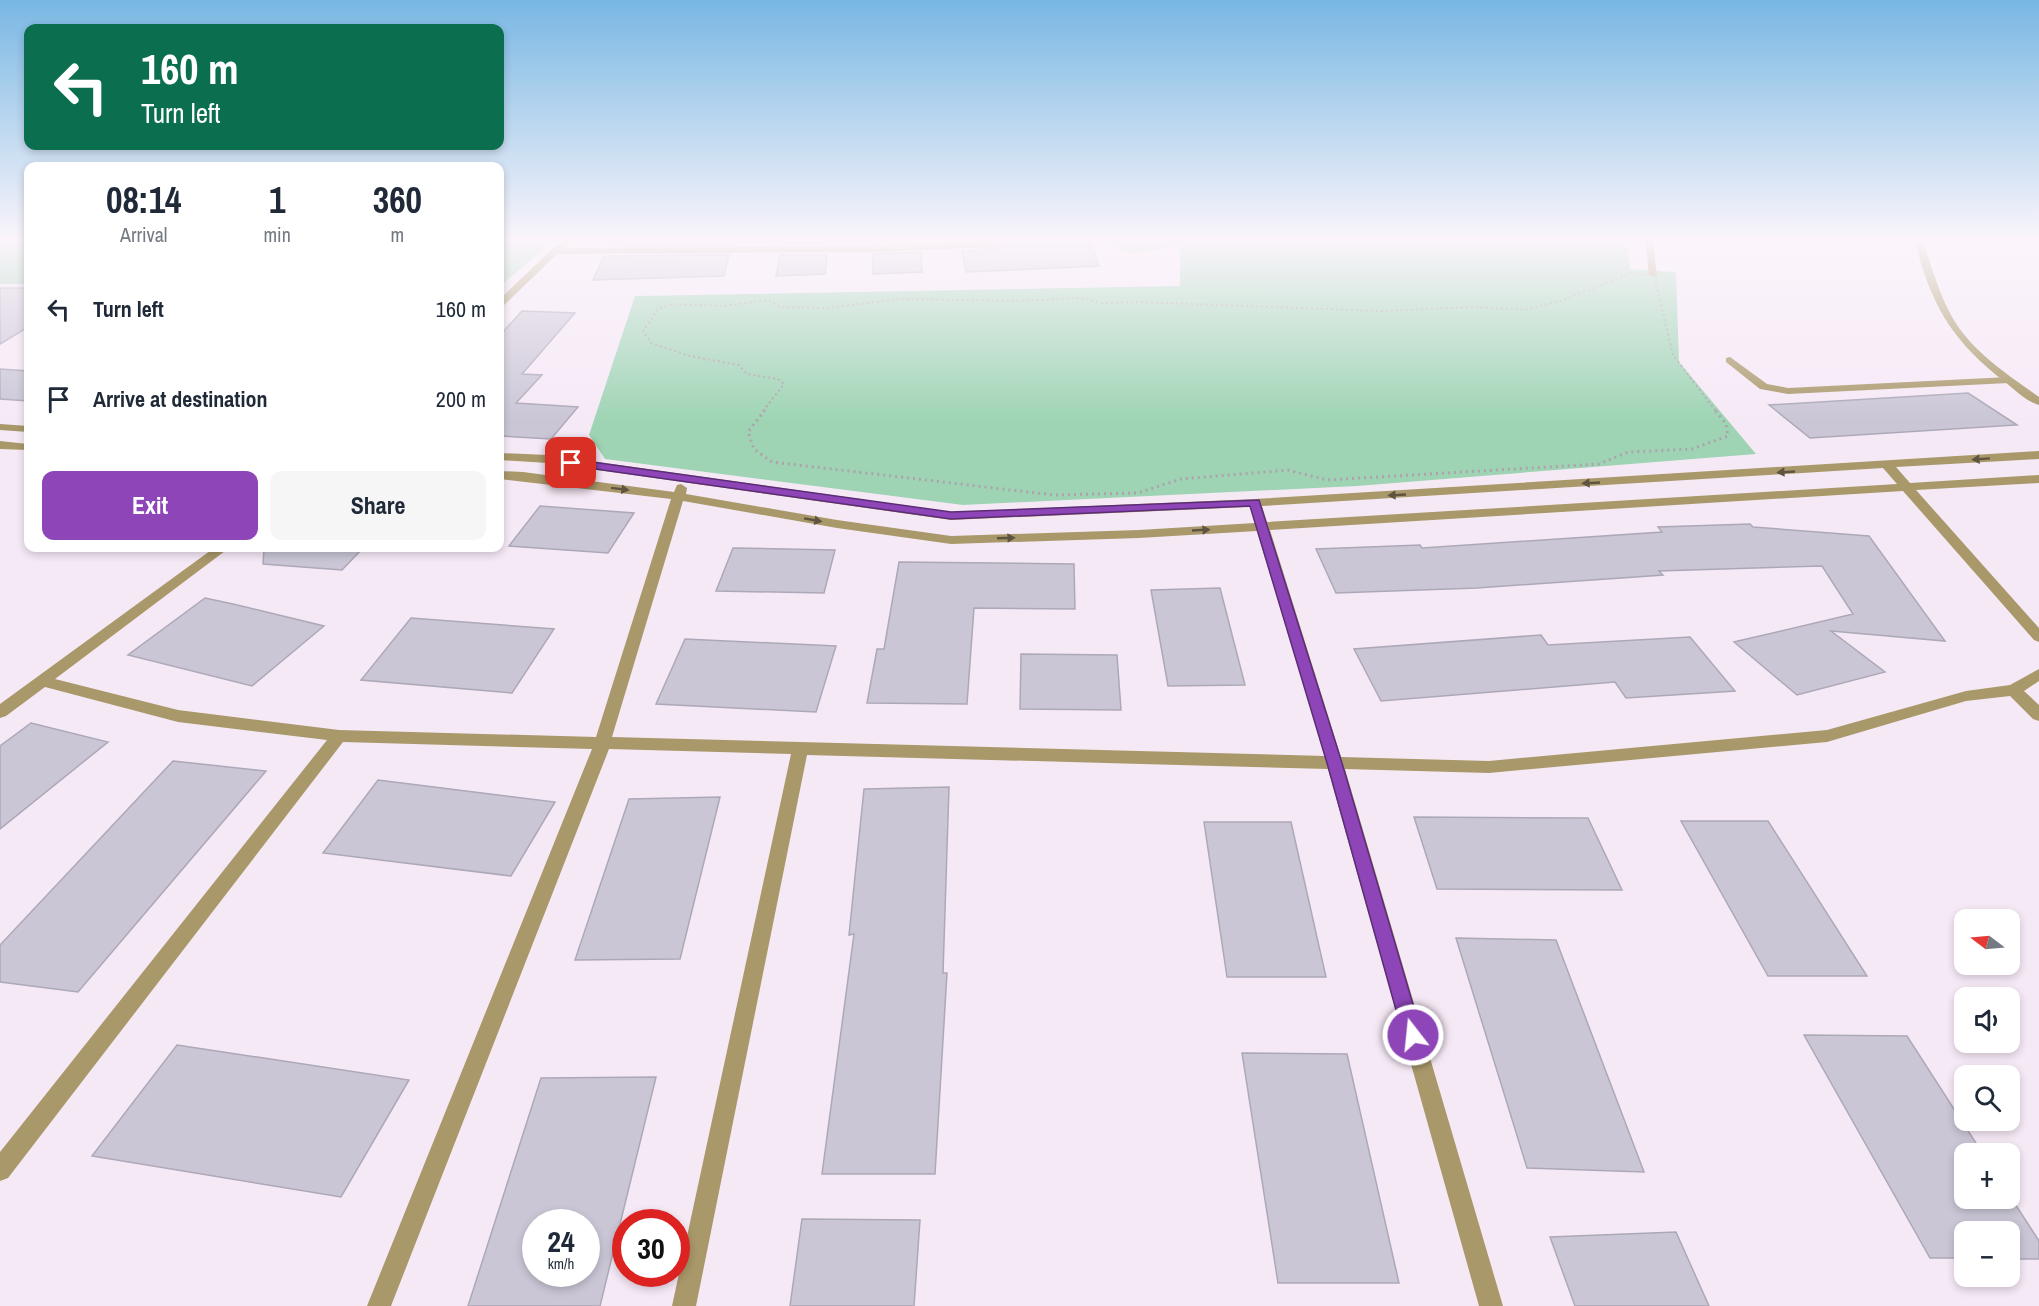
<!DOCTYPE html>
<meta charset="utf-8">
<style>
body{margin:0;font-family:"Archivo Narrow",sans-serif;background:#f6f6f7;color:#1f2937;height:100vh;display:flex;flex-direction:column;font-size:22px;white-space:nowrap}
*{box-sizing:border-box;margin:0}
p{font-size:20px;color:#747a83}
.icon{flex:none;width:33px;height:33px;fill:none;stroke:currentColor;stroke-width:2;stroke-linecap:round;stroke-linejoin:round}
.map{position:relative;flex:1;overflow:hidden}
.side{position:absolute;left:24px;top:162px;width:480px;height:390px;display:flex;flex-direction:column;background:#fff;border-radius:12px;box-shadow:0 3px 9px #0003}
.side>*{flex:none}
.top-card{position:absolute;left:24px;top:24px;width:480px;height:126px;border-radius:12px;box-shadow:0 3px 9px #0003;background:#0b6e4f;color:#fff;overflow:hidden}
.needle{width:39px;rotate:286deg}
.fabs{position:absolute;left:1954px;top:909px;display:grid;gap:12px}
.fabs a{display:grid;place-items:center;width:66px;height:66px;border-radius:12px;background:#fff;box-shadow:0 3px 9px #0003;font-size:30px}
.speed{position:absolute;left:522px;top:1209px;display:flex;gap:12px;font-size:30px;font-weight:700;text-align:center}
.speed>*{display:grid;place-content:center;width:78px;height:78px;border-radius:50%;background:#fff;box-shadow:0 3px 9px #0003;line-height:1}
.speed small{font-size:15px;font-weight:400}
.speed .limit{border:9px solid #d22;background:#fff;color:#111}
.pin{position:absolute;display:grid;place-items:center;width:51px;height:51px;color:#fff;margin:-26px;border-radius:12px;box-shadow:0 3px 9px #0006}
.me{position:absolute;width:66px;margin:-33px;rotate:344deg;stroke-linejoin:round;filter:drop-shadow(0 0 4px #0008)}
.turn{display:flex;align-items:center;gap:21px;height:126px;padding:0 18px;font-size:27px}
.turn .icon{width:78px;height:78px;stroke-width:2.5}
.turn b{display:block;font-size:42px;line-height:51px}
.eta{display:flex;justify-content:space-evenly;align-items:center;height:102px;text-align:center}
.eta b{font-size:36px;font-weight:700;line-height:42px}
.primary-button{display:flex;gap:12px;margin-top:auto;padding:12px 18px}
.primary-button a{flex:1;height:69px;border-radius:12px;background:#8d45b7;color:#fff;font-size:24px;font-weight:700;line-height:69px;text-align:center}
.primary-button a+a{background:#f6f6f7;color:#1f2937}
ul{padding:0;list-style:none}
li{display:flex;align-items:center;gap:18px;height:90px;padding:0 18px}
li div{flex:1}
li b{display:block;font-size:22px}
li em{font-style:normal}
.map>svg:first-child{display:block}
.green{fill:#9ed4b4}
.building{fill:#cac6d6;stroke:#ada8b8;stroke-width:1.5;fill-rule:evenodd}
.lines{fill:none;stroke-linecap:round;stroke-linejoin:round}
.path-far1{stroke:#aca3ac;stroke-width:2;stroke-dasharray:2 3;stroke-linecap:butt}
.path{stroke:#aca3ac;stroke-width:3;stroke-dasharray:2 4;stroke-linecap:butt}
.service{fill:#a9986a;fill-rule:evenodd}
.minor{fill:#a9986a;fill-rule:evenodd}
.oneway{fill:#5e5441}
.route{fill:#8d45b7;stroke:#5c2d77;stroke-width:1.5}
</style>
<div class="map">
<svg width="2039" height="1306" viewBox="0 0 2039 1306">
<rect width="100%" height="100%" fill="#f6e9f6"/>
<path class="green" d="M0 238H28V284H0Z
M500 238H557L500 286Z
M1097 238H1627L1630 269 1676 272 1679 362 1756 454 1357 486 963 505 605 459 589 435 635 296 1180 286V246L1129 254Z"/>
<path class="building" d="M613 238H734L732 245H609Z
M783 238H829L828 244H782Z
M873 238H920V242L873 244Z
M994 238H1089L1099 266 966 272 962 251 996 249 1001 244Z
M921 252 922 272 873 274V254Z
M729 255 724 276 593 280 604 256Z
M780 255H827L825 274 776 276Z
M0 288H28V327L0 344Z
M522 311 575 313 522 374 542 375 516 403 578 407 551 439 500 436V335Z
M0 369 28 371V401L0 399Z
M1968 393 2017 425 1810 438 1769 405Z
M540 506 634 513 608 553 509 546Z
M1750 524 1753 527 1869 536 1945 641 1831 631 1885 672 1797 695 1734 642 1853 614 1822 566 1659 571 1663 575 1477 588 1336 593 1316 549 1420 545 1422 548 1662 532 1658 527Z
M264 548H363L342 570 263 564Z
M733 548 835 550 824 593 716 591Z
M899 562 1074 564 1075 609 974 608 967 704 867 703 877 649H884Z
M1220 588 1245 685 1168 686 1151 590Z
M205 598 233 604 324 626 252 686 128 655Z
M411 618 554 629 512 693 361 680Z
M1541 635 1548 645 1690 637 1735 691 1626 698 1615 682 1381 701 1354 649Z
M685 639 836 646 816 712 656 704Z
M1021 654 1117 655 1121 710 1020 709Z
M31 723 108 742 0 829V746Z
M173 761 266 771 78 992 0 982V945Z
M378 780 555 802 511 876 323 853Z
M949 787 943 973H947L935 1174H822L854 934 849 935 864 789Z
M720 797 680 959 575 960 629 799Z
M1414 817 1588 818 1622 890 1437 889Z
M1681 821H1768L1867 976H1768Z
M1204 822H1291L1326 977H1227Z
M1456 938 1556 940 1644 1172 1527 1168Z
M1804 1035 1907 1036 1983 1154H1965V1198H2010V1196L2039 1241V1259H2010V1232H1965V1258H1930Z
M177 1045 409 1080 341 1197 92 1156Z
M1242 1053 1347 1054 1399 1283H1278Z
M656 1077 600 1306H468L541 1078ZM536 1222H586V1274H536Z
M802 1219 920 1220 914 1306H790Z
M1676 1232 1709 1306H1575L1550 1237Z"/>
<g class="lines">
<path class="path-far1" d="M763 411 784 384 778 379 747 374 739 365 690 356 651 343 643 331 659 308 674 304 722 306 769 300 780 307 827 308 900 299 1020 301 1079 298 1102 303 1137 302 1382 311 1473 307 1525 310 1563 300 1632 273 1654 275 1673 355 1716 411"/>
<path class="path" d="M765 410 748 432 754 449 772 462 1054 495 1138 493 1181 479 1288 470 1327 480 1599 464 1628 452 1692 449 1728 436 1726 424 1715 410"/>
<path class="service" d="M1730 357 1767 384 1788 388 2009 377 2014 380 2009 383 1788 394 1760 389 1726 362V358Z"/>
<path class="minor" d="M569 238H578L565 248 871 246 986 242 982 238H991L999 244 995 247 871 252 557 254 503 306 500 307V299L552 249Z
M1645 238H1653L1657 277 1649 275Z
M1914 238H1922C1932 268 1941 302 1959 328 1979 356 2011 377 2039 397V405C2027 402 2015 390 2005 382 1950 339 1931 305 1914 238Z
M0 424 28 426V432L0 430Z
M0 441 28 444V450L0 449Z
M2039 451V459L1896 467 1910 483 2039 475V483L1916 490 2039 628V642L2034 640 1903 491 1270 530 1341 757 1489 761 1827 730 1966 691 2010 685 2039 669V681L2024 691 2039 705V721L2033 719 2010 696 1966 701 1827 742 1489 773 1345 769 1503 1306H1479L1328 769 807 755 696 1306H672L791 754 609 749 391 1306H367L592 749 343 742 8 1178 0 1181V1152L327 740 178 722 45 687 6 716 0 718V704L214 548H229L55 679 178 710 339 730 596 737 671 499 500 479V471L523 472 674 492 677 485 681 484 687 488 686 494 837 520 951 536 1139 530 1255 523 1250 507 951 520 548 463 500 460V453L548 455 951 512 1255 499ZM1883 468 1897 484 1267 522 1262 506ZM683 501 837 528 951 544 1139 538 1257 531 1325 756 612 737Z"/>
</g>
<defs><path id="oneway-solid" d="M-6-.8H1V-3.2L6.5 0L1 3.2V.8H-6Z" transform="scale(1.5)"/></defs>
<g class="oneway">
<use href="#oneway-solid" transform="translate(1981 459) rotate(176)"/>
<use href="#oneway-solid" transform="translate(1786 472) rotate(177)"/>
<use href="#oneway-solid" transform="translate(1591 483) rotate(177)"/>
<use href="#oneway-solid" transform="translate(620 489) rotate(7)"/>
<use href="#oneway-solid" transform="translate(1397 495) rotate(177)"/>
<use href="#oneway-solid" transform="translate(813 520) rotate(10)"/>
<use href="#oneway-solid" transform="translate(1201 530) rotate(-3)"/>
<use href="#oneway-solid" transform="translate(1006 538) rotate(-2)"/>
</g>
<linearGradient id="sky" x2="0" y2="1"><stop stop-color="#78b7e3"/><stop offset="0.57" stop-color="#fbf5fb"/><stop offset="1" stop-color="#fbf5fb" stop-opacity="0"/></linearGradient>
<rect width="2039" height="421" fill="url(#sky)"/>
<path class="route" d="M571 459 951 512 1259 500 1342 763 1422 1035 1419 1041 1413 1043 1406 1041 1403 1035 1327 763 1250 506 951 519 567 465 565 463Z"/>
</svg>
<div class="fabs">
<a><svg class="needle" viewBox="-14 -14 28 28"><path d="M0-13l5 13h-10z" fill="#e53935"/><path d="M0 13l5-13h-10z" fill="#747a83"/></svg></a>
<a><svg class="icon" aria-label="sound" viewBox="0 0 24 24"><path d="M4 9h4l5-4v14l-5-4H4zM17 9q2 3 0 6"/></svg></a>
<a><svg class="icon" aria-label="search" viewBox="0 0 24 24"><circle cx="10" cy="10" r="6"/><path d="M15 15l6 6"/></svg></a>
<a>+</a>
<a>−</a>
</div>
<div class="speed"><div>24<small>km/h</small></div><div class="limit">30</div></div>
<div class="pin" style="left:571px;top:463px;background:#d93025"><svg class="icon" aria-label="arrive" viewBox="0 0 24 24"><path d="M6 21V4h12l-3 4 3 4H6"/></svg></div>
<svg class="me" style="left:1413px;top:1035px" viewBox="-20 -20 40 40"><circle r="17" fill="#8d45b7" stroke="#fff" stroke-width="3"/><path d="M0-11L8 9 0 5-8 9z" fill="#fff"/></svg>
<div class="top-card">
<div class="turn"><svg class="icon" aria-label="left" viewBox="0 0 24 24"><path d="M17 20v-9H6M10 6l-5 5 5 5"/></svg><div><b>160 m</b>Turn left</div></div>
</div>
<section class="side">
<div class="eta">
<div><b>08:14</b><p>Arrival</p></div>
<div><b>1</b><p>min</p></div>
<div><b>360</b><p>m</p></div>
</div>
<ul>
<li><svg class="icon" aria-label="left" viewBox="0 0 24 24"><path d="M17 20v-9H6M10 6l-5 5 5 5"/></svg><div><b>Turn left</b></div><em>160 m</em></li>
<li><svg class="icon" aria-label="arrive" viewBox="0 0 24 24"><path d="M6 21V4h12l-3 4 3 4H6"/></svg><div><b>Arrive at destination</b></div><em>200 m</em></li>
</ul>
<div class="primary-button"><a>Exit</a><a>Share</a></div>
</section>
</div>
